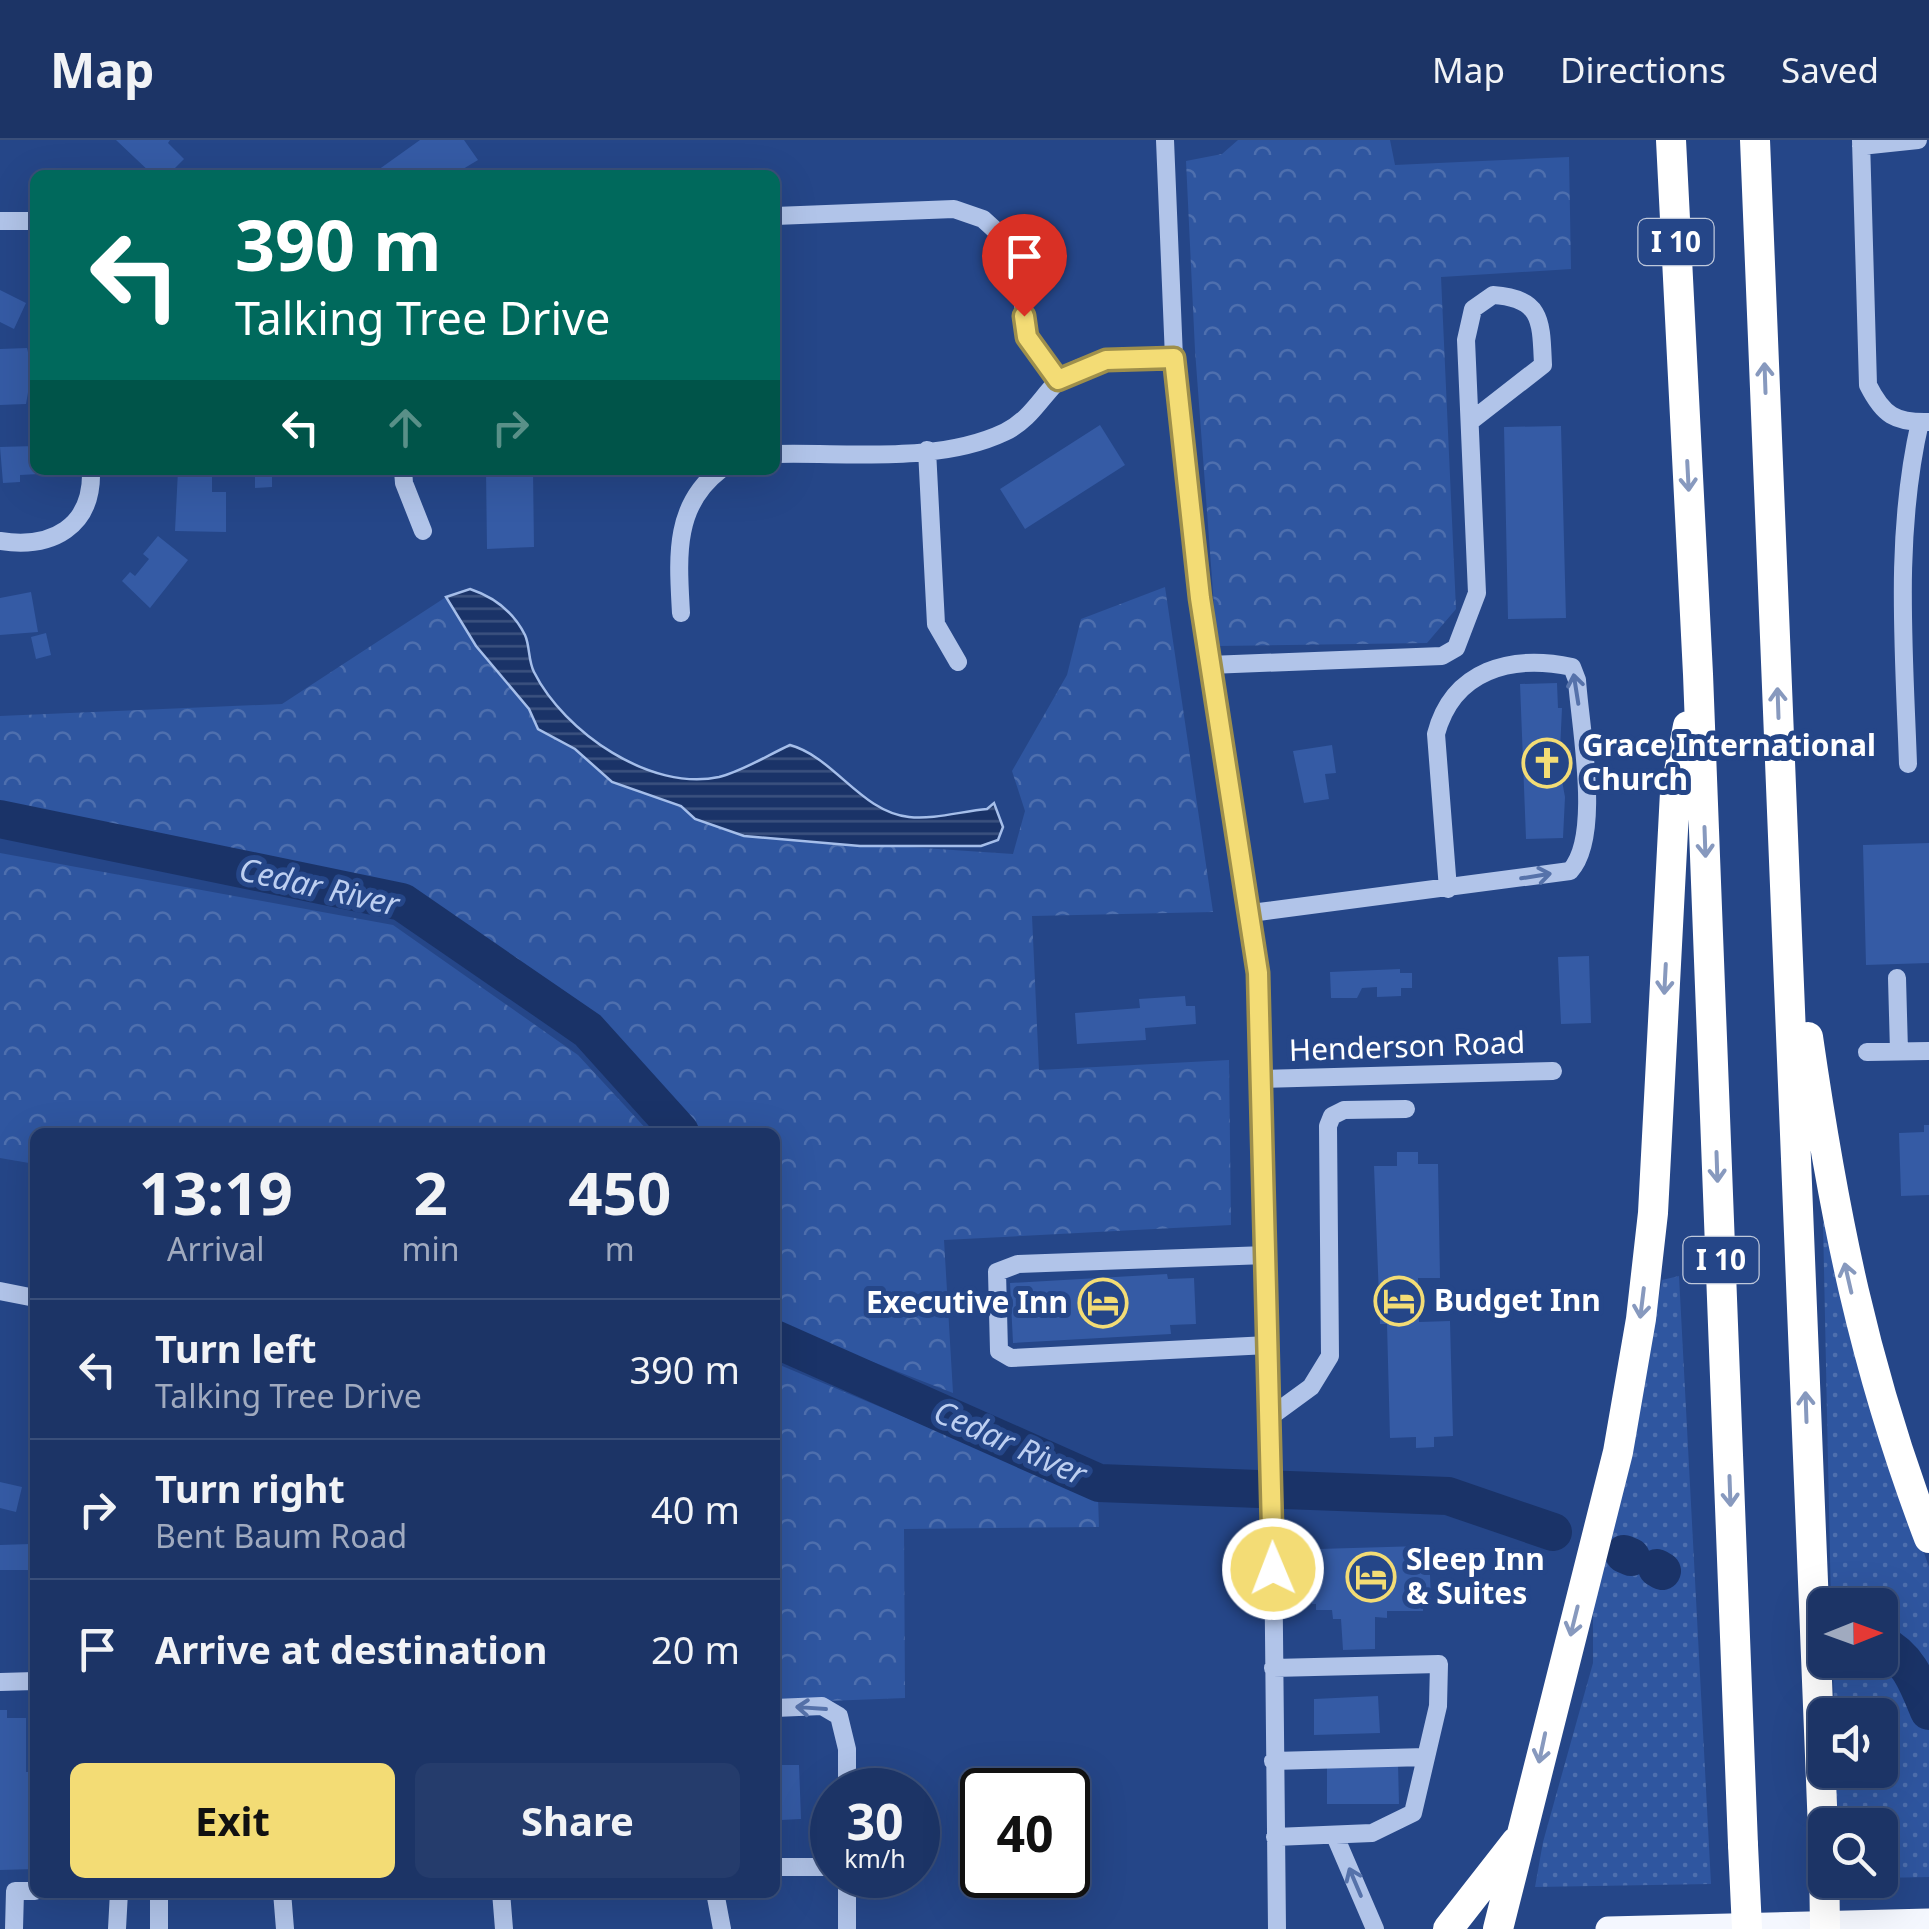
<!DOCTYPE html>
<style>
body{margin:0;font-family:"Noto Sans",sans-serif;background:#253c6c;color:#f1f3f6;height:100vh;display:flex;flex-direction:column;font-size:38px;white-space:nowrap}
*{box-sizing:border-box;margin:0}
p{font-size:32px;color:#a0aabf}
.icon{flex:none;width:55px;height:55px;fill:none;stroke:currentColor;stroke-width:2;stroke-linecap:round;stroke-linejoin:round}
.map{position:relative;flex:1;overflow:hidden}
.drawer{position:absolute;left:30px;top:988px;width:750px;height:770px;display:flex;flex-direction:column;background:#1c3466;border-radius:15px;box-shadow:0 10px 40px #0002,0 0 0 2px #3a4f7a}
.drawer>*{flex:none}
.guide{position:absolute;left:30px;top:30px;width:750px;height:305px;border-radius:15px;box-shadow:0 10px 40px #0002,0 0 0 2px #3a4f7a;background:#00695c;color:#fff;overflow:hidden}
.needle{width:65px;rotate:89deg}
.controls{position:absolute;left:1808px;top:1448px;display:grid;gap:20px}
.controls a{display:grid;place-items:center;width:90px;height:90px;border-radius:15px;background:#1c3466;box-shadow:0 10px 40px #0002,0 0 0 2px #3a4f7a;font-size:50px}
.speed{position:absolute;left:810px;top:1628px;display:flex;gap:20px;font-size:50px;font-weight:700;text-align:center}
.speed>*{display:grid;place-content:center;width:130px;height:130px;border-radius:50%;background:#1c3466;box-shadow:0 10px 40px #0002,0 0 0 2px #3a4f7a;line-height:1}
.speed small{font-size:25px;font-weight:400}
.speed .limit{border:5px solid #111;border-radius:15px;background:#fff;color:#111}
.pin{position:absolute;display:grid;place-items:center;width:85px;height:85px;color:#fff;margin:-102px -42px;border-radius:50% 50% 50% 0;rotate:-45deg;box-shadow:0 0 10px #0007}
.pin .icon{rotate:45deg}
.me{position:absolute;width:110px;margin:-55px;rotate:359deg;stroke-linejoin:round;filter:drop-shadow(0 0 8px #0008)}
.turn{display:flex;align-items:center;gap:35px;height:210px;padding:0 40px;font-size:45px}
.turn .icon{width:130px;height:130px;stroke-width:2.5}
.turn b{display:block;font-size:70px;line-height:85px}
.lanes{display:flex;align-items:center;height:95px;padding:0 40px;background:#0003;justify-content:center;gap:50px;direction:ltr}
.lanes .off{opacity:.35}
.eta{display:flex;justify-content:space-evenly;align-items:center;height:170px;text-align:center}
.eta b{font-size:60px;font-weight:700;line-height:70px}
.action{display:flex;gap:20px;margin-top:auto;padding:20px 40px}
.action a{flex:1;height:115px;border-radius:15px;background:#f3dc75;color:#111;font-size:40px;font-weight:700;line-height:115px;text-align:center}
.action a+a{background:#253c6c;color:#f1f3f6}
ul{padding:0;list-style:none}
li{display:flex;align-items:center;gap:30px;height:140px;padding:0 40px;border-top:2px solid #3a4f7a}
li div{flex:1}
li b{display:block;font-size:38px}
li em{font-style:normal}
header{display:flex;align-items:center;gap:60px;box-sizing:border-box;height:140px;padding:0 50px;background:#1c3466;border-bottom:2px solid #3a4f7a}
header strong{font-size:48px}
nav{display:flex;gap:55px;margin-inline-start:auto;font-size:35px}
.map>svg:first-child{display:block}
.grass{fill:url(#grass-dots)}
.forest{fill:url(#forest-crowns)}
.water{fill:url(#water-rules);stroke:#a5beea;stroke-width:2.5}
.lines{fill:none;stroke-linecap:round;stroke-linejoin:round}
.river{stroke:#1a3368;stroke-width:38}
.building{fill:#355ba5}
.minor{stroke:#b1c4e9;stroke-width:18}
.major{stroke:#f4f7fe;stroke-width:25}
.highway{stroke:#fff;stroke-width:30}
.highway-bridge{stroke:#fff;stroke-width:30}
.oneway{stroke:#8799be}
.oneway2{stroke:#5672aa}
.route-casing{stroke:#9e8f4c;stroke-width:25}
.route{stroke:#f3dc75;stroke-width:18}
.labels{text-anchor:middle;stroke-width:10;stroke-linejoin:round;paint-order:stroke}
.shield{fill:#254688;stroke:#bec8db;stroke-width:2.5}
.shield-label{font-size:28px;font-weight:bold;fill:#fff}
.poi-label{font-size:30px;font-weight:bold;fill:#fff;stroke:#254688;text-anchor:start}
.street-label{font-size:30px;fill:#fff;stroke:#254688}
.water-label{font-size:32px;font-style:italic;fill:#bdcff1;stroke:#254688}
</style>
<header>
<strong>Map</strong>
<nav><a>Map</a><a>Directions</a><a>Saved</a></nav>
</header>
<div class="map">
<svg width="1929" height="1789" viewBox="0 0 1929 1789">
<defs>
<pattern id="grass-dots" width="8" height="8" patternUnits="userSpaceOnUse" patternTransform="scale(2.5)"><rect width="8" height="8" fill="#2f56a0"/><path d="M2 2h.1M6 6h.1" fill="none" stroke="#4e6fae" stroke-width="1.8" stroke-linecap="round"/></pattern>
<pattern id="forest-crowns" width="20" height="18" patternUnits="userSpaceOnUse" patternTransform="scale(2.5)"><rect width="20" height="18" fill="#2f56a0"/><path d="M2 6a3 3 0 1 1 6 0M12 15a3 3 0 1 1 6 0" fill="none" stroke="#4e6fae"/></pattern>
<pattern id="water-rules" width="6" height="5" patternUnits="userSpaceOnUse" patternTransform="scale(2.5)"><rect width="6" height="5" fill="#1a3368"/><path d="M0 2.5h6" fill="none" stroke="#3c527f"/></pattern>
</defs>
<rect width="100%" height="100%" fill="#254688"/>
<path class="grass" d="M1823 1082 1827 1083 1879 1286 1929 1427V1737L1880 1738V1685H1837L1835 1630H1880V1575H1834L1833 1520H1880V1465H1831Z
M1679 1136 1711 1744 1535 1747 1543 1702 1593 1523V1442L1644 1237 1662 1140Z"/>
<path class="forest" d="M1238 0H1390L1395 25 1569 17 1571 129 1441 137 1456 469 1427 503 1217 506 1195 210 1186 21 1222 14Z
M1165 447 1213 772 1032 776 1039 930 1229 920 1231 1085 944 1100 953 1253 775 1184V992H695L596 882 406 747 0 668V576L282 564 446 457 476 506 529 569 538 588 575 609 612 642 681 666 695 679 744 696 1013 714 1025 671 1012 631 1067 535 1081 479Z
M0 713 393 785 578 915 649 992H35V1024L0 1018Z
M775 1223 1098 1358 1099 1387 904 1389 905 1558 775 1563Z"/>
<path class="water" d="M470 449C494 457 513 471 525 495 530 506 528 520 534 532 564 592 651 652 719 637 743 631 768 615 790 605 834 617 861 672 909 677 933 680 963 671 987 669L994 663 1003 687 998 700 981 706H860L744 696 695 679 681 666 612 642 575 609 538 589 529 569 476 506 446 457Z"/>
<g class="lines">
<path class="river" d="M0 679 402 762 588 890 680 992
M775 1199 1099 1343 1448 1356 1553 1392
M1624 1414 1631 1417
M1657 1428 1662 1431
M1880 1503C1909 1518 1917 1542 1929 1571"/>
</g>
<path class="building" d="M116 0H170L168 3 184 19 168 35H153Z
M420 0H464L478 20 453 35H371Z
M0 150 26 163 14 189 0 182Z
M27 208 32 229 26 264 0 265V209Z
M1100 285 1125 325 1025 389 1000 349Z
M1561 286 1566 478 1508 479 1504 287Z
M35 306V330L39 334 20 335V342L3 343 0 307Z
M178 330H212V352H226V392L175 391Z
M248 330H272V347L255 348V336L248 337Z
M486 330H533L534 407 487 409Z
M158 396 188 420 150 468 122 441 130 432 135 436 149 419 143 414Z
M31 452 38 492 0 495V458Z
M46 493 51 515 36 519 31 497Z
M1557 543 1558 568H1562L1560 611 1571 610V635H1561L1565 657 1563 698 1526 699 1520 544Z
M1332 605 1336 633 1325 634 1329 659 1304 663 1293 611Z
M1929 703V823L1866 825 1863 705Z
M1589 816 1591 883 1561 884 1558 817Z
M1400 829V833H1412V848H1401V856L1377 857V847L1362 848 1357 858H1331L1330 832Z
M1185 856 1186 866H1195L1196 884 1145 888 1146 900 1077 904 1075 873 1140 868 1139 859Z
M1924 985H1929V1055L1901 1056 1899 993 1924 992Z
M1397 1012H1418V1024H1438L1440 1138H1418L1419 1182 1450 1181 1453 1296 1434 1297V1307L1416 1308V1297L1390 1298 1387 1184H1380L1374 1026H1397Z
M1167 1134 1168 1139 1194 1138 1196 1184 1170 1185 1171 1194 1013 1203 1010 1143Z
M0 1342 22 1347 16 1372 0 1368Z
M30 1404V1430H0V1405Z
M1421 1406V1410H1429L1431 1460 1423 1461V1471H1387V1478L1375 1477V1509L1343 1510 1341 1479H1333L1332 1470H1316V1464H1312L1310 1413H1319L1318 1409Z
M1378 1556 1380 1593 1314 1595V1559Z
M0 1570H7V1578H26V1632H35V1729L0 1730Z
M775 1619H780V1625H799L801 1679 781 1680V1692H775Z
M1398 1623 1399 1664H1327V1624Z"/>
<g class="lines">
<path class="minor" d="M1165 0 1174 218 1195 425 1258 833 1273 1396 1277 1789
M1861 0 1868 245C1883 275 1895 283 1929 282
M1861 6 1918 0
M775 76 954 69 983 79 1005 99 1018 122 1027 197 1058 240
M0 81H35
M927 310 936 484 958 522
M775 314C848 312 938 324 1005 292 1028 281 1039 261 1055 244 1083 214 1137 219 1174 218
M403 330 404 343 423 391
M0 401C52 409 93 387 91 330
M681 473C678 418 673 366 720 330
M1209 525 1442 516 1456 508 1477 453 1466 200 1473 169 1493 155C1543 158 1541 182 1543 225L1471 281
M1908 624C1904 509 1894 395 1920 282
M1251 773 1570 731C1602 697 1580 587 1577 540L1572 527C1511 514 1453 530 1436 594L1448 749
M1897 838 1899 911
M1867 912 1929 911
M1262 939 1553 931
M1266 1115 1018 1124 997 1132 999 1211 1011 1218 1268 1205
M0 1151 35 1158
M1270 1277 1311 1247 1330 1216 1328 986 1332 976 1344 970 1406 969
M1273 1528 1439 1524 1438 1566 1413 1673 1372 1693 1275 1697
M0 1542 35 1541
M775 1568 822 1566 839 1576 847 1609V1650
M1273 1621 1426 1617
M1335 1696 1375 1789
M775 1727H832
M847 1735V1789
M159 1752V1789
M282 1752 285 1789
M501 1752 504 1789
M715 1752 722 1789
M14 1789 15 1751H35
M117 1789 119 1752"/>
<path class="major" d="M1608 1789 1929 1781"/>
<path class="highway" d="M1671 0 1698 534 1743 1705
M1755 0 1824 1715
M1808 897C1834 1077 1864 1227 1929 1398
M1448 1789 1516 1702
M1498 1789 1618 1312 1641 1179 1653 1073 1675 652 1688 586"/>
<path class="highway-bridge" d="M1743 1705 1747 1789
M1824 1715 1825 1789"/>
</g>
<defs><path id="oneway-shaft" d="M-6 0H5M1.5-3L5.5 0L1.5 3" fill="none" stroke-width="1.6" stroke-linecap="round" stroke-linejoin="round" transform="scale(2.5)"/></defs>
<g class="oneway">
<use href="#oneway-shaft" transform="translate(1765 238) rotate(-92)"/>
<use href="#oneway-shaft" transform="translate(1688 336) rotate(87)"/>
<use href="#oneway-shaft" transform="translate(1778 563) rotate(-92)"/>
<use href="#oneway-shaft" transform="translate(1705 702) rotate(88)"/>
<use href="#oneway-shaft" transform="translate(1665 839) rotate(93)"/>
<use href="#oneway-shaft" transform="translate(1717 1027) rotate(88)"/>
<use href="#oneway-shaft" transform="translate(1848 1138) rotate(-103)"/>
<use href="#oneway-shaft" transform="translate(1642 1163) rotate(97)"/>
<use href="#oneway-shaft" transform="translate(1806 1267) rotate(-92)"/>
<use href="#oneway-shaft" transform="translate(1730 1351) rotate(88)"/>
<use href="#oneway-shaft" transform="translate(1574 1481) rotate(104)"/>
<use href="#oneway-shaft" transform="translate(1542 1608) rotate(102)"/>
</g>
<g class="oneway2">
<use href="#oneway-shaft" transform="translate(1576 549) rotate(-99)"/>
<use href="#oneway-shaft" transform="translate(1536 736) rotate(-9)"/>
<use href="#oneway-shaft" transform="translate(811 1568) rotate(-176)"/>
<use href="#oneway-shaft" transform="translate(1355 1742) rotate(-113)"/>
</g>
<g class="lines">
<g class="route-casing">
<path id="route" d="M1024 176 1027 197 1058 240 1106 220 1174 218 1200 458 1258 833 1273 1429"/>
</g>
<use href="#route" class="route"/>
</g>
<defs>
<g id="church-ring" transform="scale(2.5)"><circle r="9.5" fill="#254688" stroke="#f3dc75" stroke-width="1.5"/><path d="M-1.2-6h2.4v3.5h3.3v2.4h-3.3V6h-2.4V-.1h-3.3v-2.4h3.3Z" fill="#f3dc75"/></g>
<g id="hotel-ring" transform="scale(2.5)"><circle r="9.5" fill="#254688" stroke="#f3dc75" stroke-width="1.5"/><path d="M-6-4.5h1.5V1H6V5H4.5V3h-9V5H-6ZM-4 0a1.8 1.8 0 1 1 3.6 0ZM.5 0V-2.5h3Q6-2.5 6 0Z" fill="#f3dc75"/></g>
</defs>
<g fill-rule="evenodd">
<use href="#church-ring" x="1547" y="623"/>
<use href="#hotel-ring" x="1399" y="1161"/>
<use href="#hotel-ring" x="1103" y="1163"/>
<use href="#hotel-ring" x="1371" y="1437"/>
</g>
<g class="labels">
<g class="shield">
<rect x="1638.5" y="79" width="75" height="46" rx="8"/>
<rect x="1683.5" y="1097" width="75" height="46" rx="8"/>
</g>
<g class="shield-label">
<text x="1676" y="112">I 10</text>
<text x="1721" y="1130">I 10</text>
</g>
<g class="poi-label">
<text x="1582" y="616">Grace International<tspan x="1582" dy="34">Church</tspan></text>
<text x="1434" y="1171">Budget Inn</text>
<text x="1068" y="1173" text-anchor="end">Executive Inn</text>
<text x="1406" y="1430">Sleep Inn<tspan x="1406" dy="34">&amp; Suites</tspan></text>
</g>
<g class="street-label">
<text transform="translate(1407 907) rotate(-2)" y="10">Henderson Road</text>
</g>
<g class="water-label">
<text transform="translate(319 747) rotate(13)" y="11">Cedar River</text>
<text transform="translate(1010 1303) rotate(24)" y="11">Cedar River</text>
</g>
</g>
</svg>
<div class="controls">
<a><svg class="needle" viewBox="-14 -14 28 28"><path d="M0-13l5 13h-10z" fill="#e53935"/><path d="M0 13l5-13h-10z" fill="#a0aabf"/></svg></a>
<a><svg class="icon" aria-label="sound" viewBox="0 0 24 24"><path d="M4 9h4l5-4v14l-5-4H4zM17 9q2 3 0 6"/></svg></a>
<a><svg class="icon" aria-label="search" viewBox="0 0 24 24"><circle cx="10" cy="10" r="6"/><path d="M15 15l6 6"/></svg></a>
</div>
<div class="speed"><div>30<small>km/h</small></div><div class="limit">40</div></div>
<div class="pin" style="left:1024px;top:176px;background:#d93025"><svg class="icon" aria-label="arrive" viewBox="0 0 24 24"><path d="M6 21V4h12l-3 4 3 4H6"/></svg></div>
<svg class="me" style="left:1273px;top:1429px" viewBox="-20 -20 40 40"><circle r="17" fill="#f3dc75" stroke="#fff" stroke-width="3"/><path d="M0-11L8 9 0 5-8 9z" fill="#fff"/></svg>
<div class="guide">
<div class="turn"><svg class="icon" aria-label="left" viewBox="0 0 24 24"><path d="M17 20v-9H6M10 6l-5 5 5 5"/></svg><div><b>390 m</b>Talking Tree Drive</div></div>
<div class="lanes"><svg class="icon" aria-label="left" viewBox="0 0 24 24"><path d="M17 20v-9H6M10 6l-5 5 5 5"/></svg><svg class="icon off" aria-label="ahead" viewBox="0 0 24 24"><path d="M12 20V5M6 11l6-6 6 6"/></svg><svg class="icon off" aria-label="right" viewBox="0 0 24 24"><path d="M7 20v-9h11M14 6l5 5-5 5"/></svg></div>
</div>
<section class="drawer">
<div class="eta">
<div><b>13:19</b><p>Arrival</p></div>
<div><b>2</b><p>min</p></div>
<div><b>450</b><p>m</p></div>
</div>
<ul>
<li><svg class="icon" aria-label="left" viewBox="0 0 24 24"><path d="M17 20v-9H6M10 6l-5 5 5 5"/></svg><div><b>Turn left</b><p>Talking Tree Drive</p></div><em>390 m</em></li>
<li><svg class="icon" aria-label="right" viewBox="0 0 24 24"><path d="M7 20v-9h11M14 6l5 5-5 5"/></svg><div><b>Turn right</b><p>Bent Baum Road</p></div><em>40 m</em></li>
<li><svg class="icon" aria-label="arrive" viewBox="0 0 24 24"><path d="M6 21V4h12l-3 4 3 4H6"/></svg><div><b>Arrive at destination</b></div><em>20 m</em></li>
</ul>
<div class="action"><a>Exit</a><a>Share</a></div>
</section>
</div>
